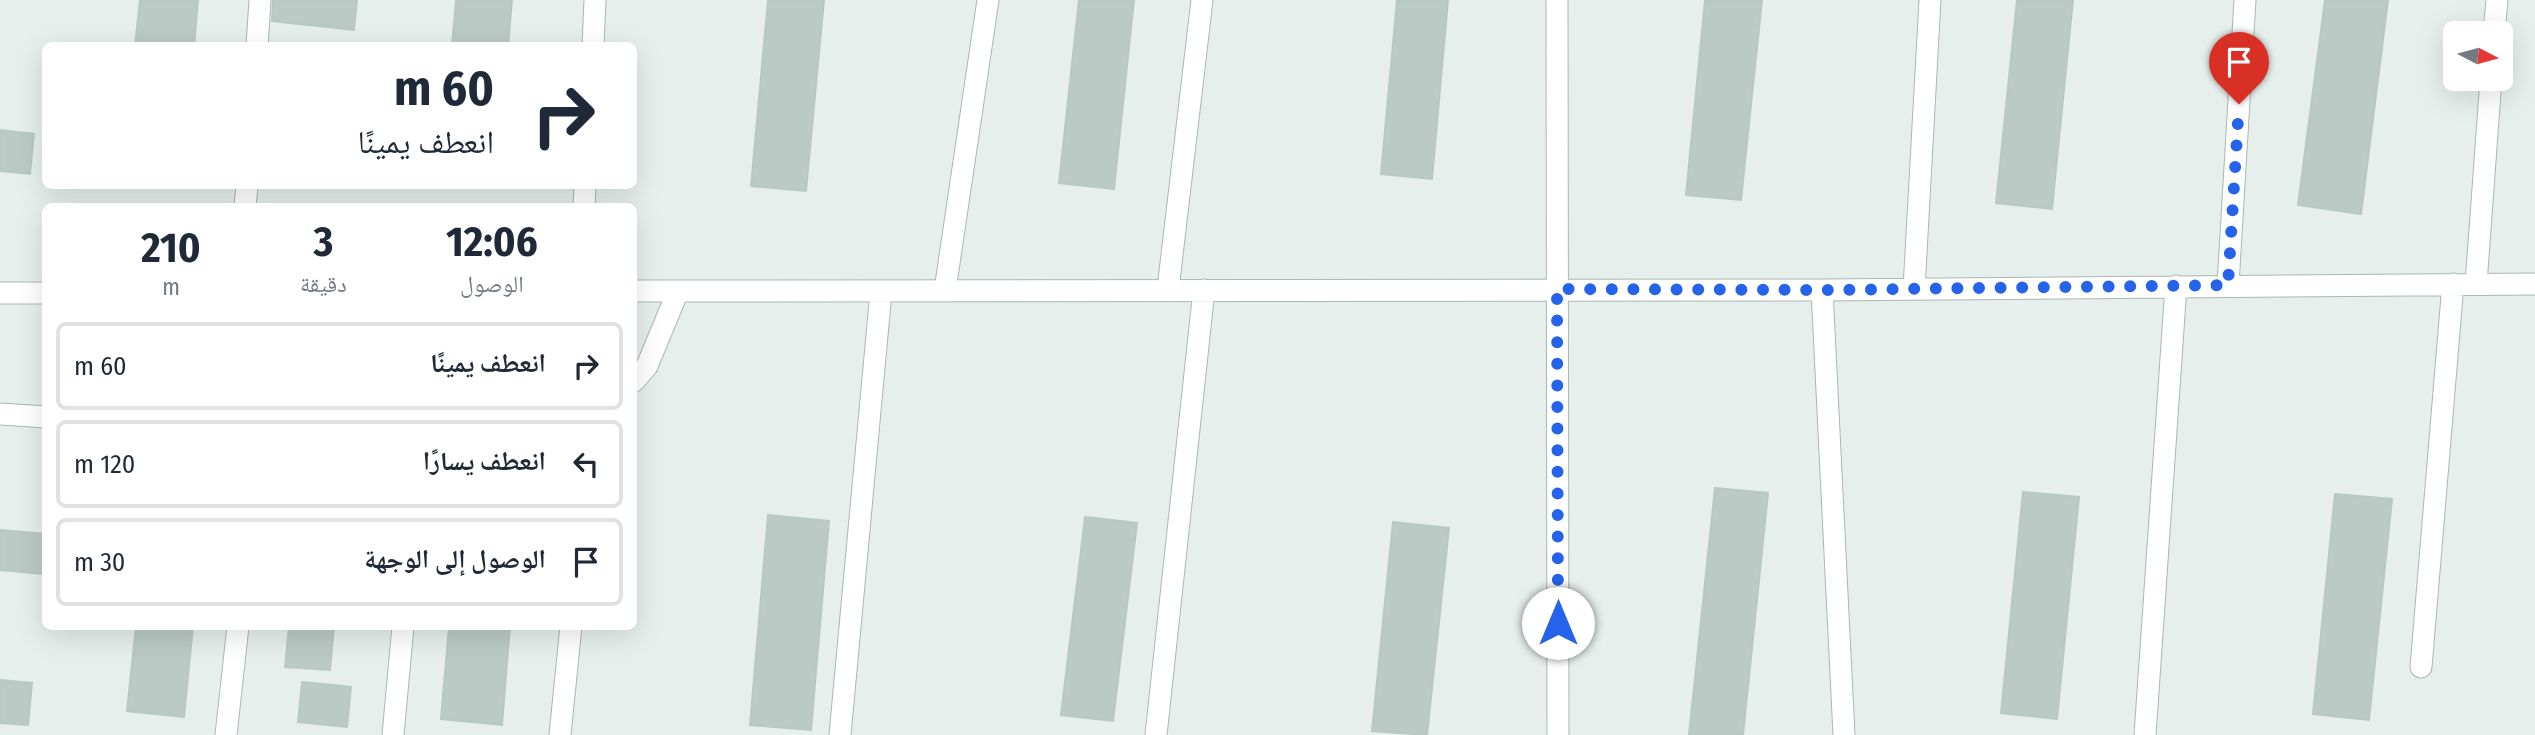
<!DOCTYPE html>
<html lang="ar">
<meta charset="utf-8">
<style>
body{margin:0;font-family:"Fira Sans Condensed","Noto Naskh Arabic",sans-serif;background:#f2f2f3;color:#1f2937;direction:rtl;height:100vh;display:flex;flex-direction:column;font-size:26px;white-space:nowrap}
*{box-sizing:border-box;margin:0}
p{font-size:23px;color:#747a83}
.icon{flex:none;width:38px;height:38px;fill:none;stroke:currentColor;stroke-width:2;stroke-linecap:round;stroke-linejoin:round}
.map{position:relative;flex:1;overflow:hidden;direction:ltr}
.details{position:absolute;left:42px;top:203px;width:595px;height:427px;display:flex;flex-direction:column;background:#fff;border-radius:10px;box-shadow:0 7px 28px #0002;direction:rtl}
.details>*{flex:none}
.hud{position:absolute;left:42px;top:42px;width:595px;height:147px;border-radius:10px;box-shadow:0 7px 28px #0002;direction:rtl;background:#fff;color:#1f2937;overflow:hidden}
.needle{width:46px;rotate:96deg}
.fabs{position:absolute;left:2443px;top:21px;display:grid;gap:14px}
.fabs a{display:grid;place-items:center;width:70px;height:70px;border-radius:10px;background:#fff;box-shadow:0 7px 28px #0002;font-size:35px}
.pin{position:absolute;display:grid;place-items:center;width:60px;height:60px;color:#fff;margin:-72px -30px;border-radius:50% 50% 50% 0;rotate:-45deg;box-shadow:0 0 7px #0007}
.pin .icon{rotate:45deg}
.me{position:absolute;width:77px;margin:-38px;rotate:0deg;stroke-linejoin:round;filter:drop-shadow(0 0 5px #0008)}
.turn{display:flex;align-items:center;gap:24px;height:147px;padding:0 28px;font-size:32px}
.turn .icon{width:91px;height:91px;stroke-width:2.5}
.turn b{display:block;font-size:49px;line-height:60px}
.eta{display:flex;justify-content:space-evenly;align-items:center;height:119px;text-align:center}
.eta b{font-size:42px;font-weight:700;line-height:49px}
ul{padding:0;list-style:none}
li{display:flex;align-items:center;gap:21px;height:88px;margin:0 14px 10px;padding:0 14px;border:4px solid #e0e1e3;border-radius:10px}
li div{flex:1}
li b{display:block;font-size:26px}
li em{font-style:normal}
.map>svg:first-child{display:block}
.building{fill:#bbcac4;stroke:#b8c9c2;stroke-width:2}
.lines{fill:none;stroke-linecap:round;stroke-linejoin:round}
.minor-casing{stroke:#a8b8b2;stroke-width:23}
.minor{stroke:#fff;stroke-width:21}
.route{stroke:#2563eb;stroke-width:12;stroke-dasharray:0 21.6}
</style>
<div class="map">
<svg width="2535" height="735" viewBox="0 0 2535 735">
<rect width="100%" height="100%" fill="#e6efeb"/>
<path class="building" d="M140 0H198L194 46H135Z
M273 0H357L354 30 272 21Z
M456 0H512L508 46H452Z
M768 0H824L806 191 751 186Z
M1079 0H1134L1114 189 1059 183Z
M1397 0H1448L1432 179 1381 174Z
M1705 0H1762L1741 200 1686 195Z
M2017 0H2073L2052 209 1996 203Z
M2325 0H2388L2361 214 2298 205Z
M0 130 34 134 30 174 0 171Z
M1715 488 1768 493 1743 735H1689Z
M2023 492 2079 497 2057 719 2001 713Z
M2335 494 2392 499 2369 720 2313 714Z
M768 515 829 521 811 730 750 725Z
M1085 517 1137 523 1113 721 1061 715Z
M1393 522 1449 528 1427 735 1372 731Z
M0 530 46 534 43 574 0 570Z
M136 626H193L184 717 127 711Z
M289 626H334L330 670 285 667Z
M449 626H510L502 725 441 719Z
M0 680 32 683 28 725 0 723Z
M302 682 351 687 347 727 298 722Z"/>
<g class="lines">
<g class="minor-casing">
<path id="minor" d="M1557 0 1558 735
M2494 33 2497 0
M257 46 260 0
M593 46 595 0
M245 206 247 186
M584 206 585 186
M2476 284 2491 79
M2228 285 2245 0
M1168 289 1202 0
M1914 289 1930 0
M945 290 988 0
M1822 290 1844 735
M634 291 1822 290 2535 284
M0 293H46
M634 381 647 366 678 291
M0 414 46 417
M2421 667 2453 284
M226 735 238 626
M393 735 403 626
M560 735 571 626
M840 735 881 292
M1156 735 1204 290
M2145 735 2176 286"/>
</g>
<use href="#minor" class="minor"/>
</g>
<g class="lines">
<path class="route" d="M1558 623 1557 289 1822 290 2228 285 2239 104"/>
</g>
</svg>
<div class="fabs">
<a><svg class="needle" viewBox="-14 -14 28 28"><path d="M0-13l5 13h-10z" fill="#e53935"/><path d="M0 13l5-13h-10z" fill="#747a83"/></svg></a>
</div>
<div class="pin" style="left:2239px;top:104px;background:#d93025"><svg class="icon" aria-label="arrive" viewBox="0 0 24 24"><path d="M6 21V4h12l-3 4 3 4H6"/></svg></div>
<svg class="me" style="left:1558px;top:623px" viewBox="-20 -20 40 40"><circle r="19" fill="#fff"/><path d="M0-13L10 11 0 6-10 11z" fill="#2563eb"/></svg>
<div class="hud">
<div class="turn"><svg class="icon" aria-label="right" viewBox="0 0 24 24"><path d="M7 20v-9h11M14 6l5 5-5 5"/></svg><div><b>60 m</b>انعطف يمينًا</div></div>
</div>
<section class="details">
<div class="eta">
<div><b>12:06</b><p>الوصول</p></div>
<div><b>3</b><p>دقيقة</p></div>
<div><b>210</b><p>m</p></div>
</div>
<ul>
<li><svg class="icon" aria-label="right" viewBox="0 0 24 24"><path d="M7 20v-9h11M14 6l5 5-5 5"/></svg><div><b>انعطف يمينًا</b></div><em>60 m</em></li>
<li><svg class="icon" aria-label="left" viewBox="0 0 24 24"><path d="M17 20v-9H6M10 6l-5 5 5 5"/></svg><div><b>انعطف يسارًا</b></div><em>120 m</em></li>
<li><svg class="icon" aria-label="arrive" viewBox="0 0 24 24"><path d="M6 21V4h12l-3 4 3 4H6"/></svg><div><b>الوصول إلى الوجهة</b></div><em>30 m</em></li>
</ul>
</section>
</div>
